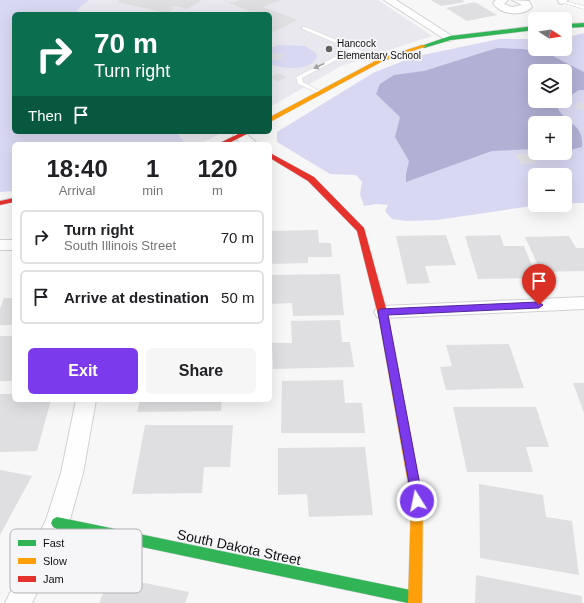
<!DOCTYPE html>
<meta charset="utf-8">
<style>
body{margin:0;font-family:Arial,sans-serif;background:#f6f6f6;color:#202124;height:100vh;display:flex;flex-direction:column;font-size:15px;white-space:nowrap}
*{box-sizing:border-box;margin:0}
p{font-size:13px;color:#757577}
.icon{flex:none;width:22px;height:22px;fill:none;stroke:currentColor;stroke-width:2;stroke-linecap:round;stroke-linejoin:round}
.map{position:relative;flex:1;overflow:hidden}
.sheet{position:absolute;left:12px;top:142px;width:260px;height:260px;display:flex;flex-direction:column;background:#fff;border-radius:6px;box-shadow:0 4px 16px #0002}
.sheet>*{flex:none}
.banner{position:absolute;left:12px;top:12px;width:260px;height:122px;border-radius:6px;box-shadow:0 4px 16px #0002;background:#0b6e4f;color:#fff;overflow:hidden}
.needle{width:26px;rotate:102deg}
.controls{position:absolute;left:528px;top:12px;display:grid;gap:8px}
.controls a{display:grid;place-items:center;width:44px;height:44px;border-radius:6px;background:#fff;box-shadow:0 4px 16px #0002;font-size:20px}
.pin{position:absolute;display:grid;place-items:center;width:34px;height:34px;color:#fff;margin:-41px -17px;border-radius:50% 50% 50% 0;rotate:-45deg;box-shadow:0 0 4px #0007}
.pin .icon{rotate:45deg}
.me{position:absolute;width:44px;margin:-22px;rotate:350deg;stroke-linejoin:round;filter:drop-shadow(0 0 3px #0008)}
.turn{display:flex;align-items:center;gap:14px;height:84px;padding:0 16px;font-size:18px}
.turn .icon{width:52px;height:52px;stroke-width:2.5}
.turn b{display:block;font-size:28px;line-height:34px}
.then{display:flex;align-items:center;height:38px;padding:0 16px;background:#0003;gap:8px;font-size:15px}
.eta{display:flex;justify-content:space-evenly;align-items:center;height:68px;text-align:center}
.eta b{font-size:24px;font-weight:800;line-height:28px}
.button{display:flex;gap:8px;margin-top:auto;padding:8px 16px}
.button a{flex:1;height:46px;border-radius:6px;background:#7c3aed;color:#fff;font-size:16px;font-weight:800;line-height:46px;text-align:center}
.button a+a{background:#f6f6f6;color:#202124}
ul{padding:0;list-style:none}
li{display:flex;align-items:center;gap:12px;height:54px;margin:0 8px 6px;padding:0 8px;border:2px solid #e0e0e0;border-radius:6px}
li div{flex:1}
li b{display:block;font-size:15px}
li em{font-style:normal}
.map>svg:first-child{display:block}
.built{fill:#e8e8ee}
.green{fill:#d9d8f2;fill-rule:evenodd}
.water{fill:#b2b0d5}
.building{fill:#dfdfe1}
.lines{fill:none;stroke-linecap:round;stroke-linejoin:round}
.lane-casing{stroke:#d1d1d2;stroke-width:1}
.street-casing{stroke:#d1d1d2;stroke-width:2}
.fast-casing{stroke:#d1d1d2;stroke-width:1}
.slow-casing{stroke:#d1d1d2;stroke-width:1}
.jam-casing{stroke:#d1d1d2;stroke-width:1}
.lane{fill:#fefefe;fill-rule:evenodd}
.street{fill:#fefefe;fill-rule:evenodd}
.fast{fill:#30b455;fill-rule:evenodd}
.slow{fill:#ff9f0a;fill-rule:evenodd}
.jam{fill:#e5322d;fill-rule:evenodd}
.oneway{fill:#9f9fa0}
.route{fill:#7c3aed;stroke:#51269a}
.poi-dot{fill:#626262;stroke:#f6f6f9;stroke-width:1.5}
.labels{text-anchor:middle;stroke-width:3.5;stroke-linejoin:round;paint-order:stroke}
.far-poi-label{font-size:10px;fill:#111112;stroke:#f6f6f9;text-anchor:start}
.near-street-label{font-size:14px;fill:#111112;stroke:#f6f6f9}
.key{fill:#f6f6f9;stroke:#b1b1b4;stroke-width:1}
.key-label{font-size:11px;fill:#111112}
</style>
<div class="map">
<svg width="584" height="603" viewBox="0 0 584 603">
<rect width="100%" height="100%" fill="#f7f7f8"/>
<path class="built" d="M89 0H378L432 36 341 66 270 107V14H81L77 10Z
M176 132H223L200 144H186Z"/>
<path class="green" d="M0 0H89L77 10 81 14H14V132H176L186 144H14V191L0 192Z
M584 33V203H565V175H535V205H538L437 220 407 221 392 219 385 211 388 205 376 204 364 206 360 194 362 182 356 175 330 174 277 142V132L373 73 413 57 499 39H535V49H565V36L568 37ZM535 71H565V101H535ZM535 123H565V153H535Z
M279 45 305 46 316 53 317 57C309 72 284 69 270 64V48Z"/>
<path class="water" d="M497 48 523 49 549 54 584 72V90H579L565 99V71H535V101H562L558 109C568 125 584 124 582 147L565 151V123H535V149L492 151 406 182V174L409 161 395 137 400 117 376 94 380 84 394 75 424 71Z"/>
<path class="building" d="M121 0H202L187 9 174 6 171 8H175L167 13 117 2Z
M241 0H280L263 7 298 20 270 33V14H256L229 3Z
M431 0H462L465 2 441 6Z
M475 2 497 15 467 21 446 8Z
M270 53 284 54 280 60 270 59Z
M277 73 287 77 278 81 270 78Z
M578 102 584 104V110L575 108Z
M515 154H531L537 163 521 164Z
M318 230 319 243H331L332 257H308V263L270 264V231Z
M446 235 456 265 425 266 430 283 407 284 396 236Z
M500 235 504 246H524L537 278 478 279 465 236Z
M569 236 576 248H584V271L541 272 525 237Z
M340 274 344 315 293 316 292 303 270 304V275Z
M4 298H14V325H0V309Z
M340 320 342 342H350L354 367 273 369 272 343H292L291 321Z
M0 336H14V381H0Z
M509 344 524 388 446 390 440 367 452 366 446 345Z
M343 380 345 403H362L365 433H281L282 381Z
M573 383H584V413Z
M0 394H14V400H51L37 451 0 452Z
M140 400H222L221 411 137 412Z
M453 407H536L549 447H526L533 472H467Z
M145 425H233L230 467H204L202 493 132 494Z
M365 447 373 515 309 517 307 494 278 495V448Z
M0 470 32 476 0 535Z
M479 484 543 495 546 517 572 521 579 575 480 558Z
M476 575 582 596V603H475Z
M110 576 189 592 185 603H99Z"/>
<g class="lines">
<g class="lane-casing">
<path id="lane" d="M560 0 584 6V9L560 2Z
M302 27H306L384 60 379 61 354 51 302 78 303 82 324 93 319 94 298 84 296 77 350 49 302 29Z"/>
</g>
<g class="street-casing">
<path id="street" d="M384 0H396L455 38 450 41 446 40Z
M496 0H508L504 4 512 7 522 5 512 0 529 1 532 7C523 17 500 15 493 3Z
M558 0H568L562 4 559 3Z
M240 132 245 133 258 144H242L233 136 235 133Z
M0 240H14V250H0Z
M584 297V309L383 318 377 317 374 312 377 307 383 306Z
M76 400H96L83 473 69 523 32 603H5L46 520 61 473Z"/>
</g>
<g class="fast-casing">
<path id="fast" d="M584 23V27L565 28V24Z
M535 26V30L451 40 424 48 421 46 450 36Z
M57 517 415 591 420 593 422 598 419 603H408L57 529 53 527 51 523 53 519Z"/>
</g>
<g class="slow-casing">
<path id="slow" d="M422 45 427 46 383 61 270 122V117L379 59Z
M384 316 389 319 423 501 422 603H408L411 501 379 319Z"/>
</g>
<g class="jam-casing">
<path id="jam" d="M242 132H251L227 144H218Z
M270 153 314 177 364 228 389 319 387 321 384 322 379 319 357 231 308 181 270 158Z
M14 198V202L0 205V201Z"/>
</g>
<use href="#lane" class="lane"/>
<use href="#street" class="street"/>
<use href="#fast" class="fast"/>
<use href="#slow" class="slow"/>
<use href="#jam" class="jam"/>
</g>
<defs><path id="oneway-solid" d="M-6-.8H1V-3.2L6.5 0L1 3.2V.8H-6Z"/></defs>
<use class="oneway" href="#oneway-solid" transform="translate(319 66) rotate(154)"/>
<path class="route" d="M539 302 543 305 539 308 388 315 423 501 421 505 417 506 413 505 378 312 380 309Z"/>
<circle class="poi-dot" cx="329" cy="49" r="4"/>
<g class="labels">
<g class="far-poi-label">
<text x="337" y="47">Hancock<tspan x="337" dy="12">Elementary School</tspan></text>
</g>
<g class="near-street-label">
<text transform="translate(239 547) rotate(12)" y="5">South Dakota Street</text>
</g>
</g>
<rect x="10" y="529" width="132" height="64" rx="6" class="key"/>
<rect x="18" y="540" width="18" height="6" fill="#30b455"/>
<rect x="18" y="558" width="18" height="6" fill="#ff9f0a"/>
<rect x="18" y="576" width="18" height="6" fill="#e5322d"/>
<g class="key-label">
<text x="43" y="547">Fast</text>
<text x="43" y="565">Slow</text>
<text x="43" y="583">Jam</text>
</g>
</svg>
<div class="controls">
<a><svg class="needle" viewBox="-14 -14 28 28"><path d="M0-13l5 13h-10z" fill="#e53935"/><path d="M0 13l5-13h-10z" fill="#757577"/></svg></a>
<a><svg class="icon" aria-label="layers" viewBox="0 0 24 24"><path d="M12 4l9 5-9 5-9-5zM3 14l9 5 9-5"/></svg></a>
<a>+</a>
<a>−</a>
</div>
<div class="pin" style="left:539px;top:305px;background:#d93025"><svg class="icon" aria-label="arrive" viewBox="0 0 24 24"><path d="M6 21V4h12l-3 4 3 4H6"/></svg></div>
<svg class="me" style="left:417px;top:501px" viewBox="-20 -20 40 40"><circle r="17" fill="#7c3aed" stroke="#fff" stroke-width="3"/><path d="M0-11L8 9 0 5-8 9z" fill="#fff"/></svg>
<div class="banner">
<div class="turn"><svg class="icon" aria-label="right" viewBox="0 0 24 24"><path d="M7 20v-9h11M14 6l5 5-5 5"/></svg><div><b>70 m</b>Turn right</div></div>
<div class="then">Then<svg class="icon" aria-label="arrive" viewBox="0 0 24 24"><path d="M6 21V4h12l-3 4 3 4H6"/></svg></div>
</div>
<section class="sheet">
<div class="eta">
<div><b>18:40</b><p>Arrival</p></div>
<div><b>1</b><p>min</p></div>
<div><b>120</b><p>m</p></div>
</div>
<ul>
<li><svg class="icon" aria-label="right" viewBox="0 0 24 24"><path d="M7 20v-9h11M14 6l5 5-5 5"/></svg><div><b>Turn right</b><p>South Illinois Street</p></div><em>70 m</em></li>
<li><svg class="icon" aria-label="arrive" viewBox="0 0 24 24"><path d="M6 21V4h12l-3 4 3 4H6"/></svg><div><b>Arrive at destination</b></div><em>50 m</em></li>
</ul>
<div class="button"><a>Exit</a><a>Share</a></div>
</section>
</div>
